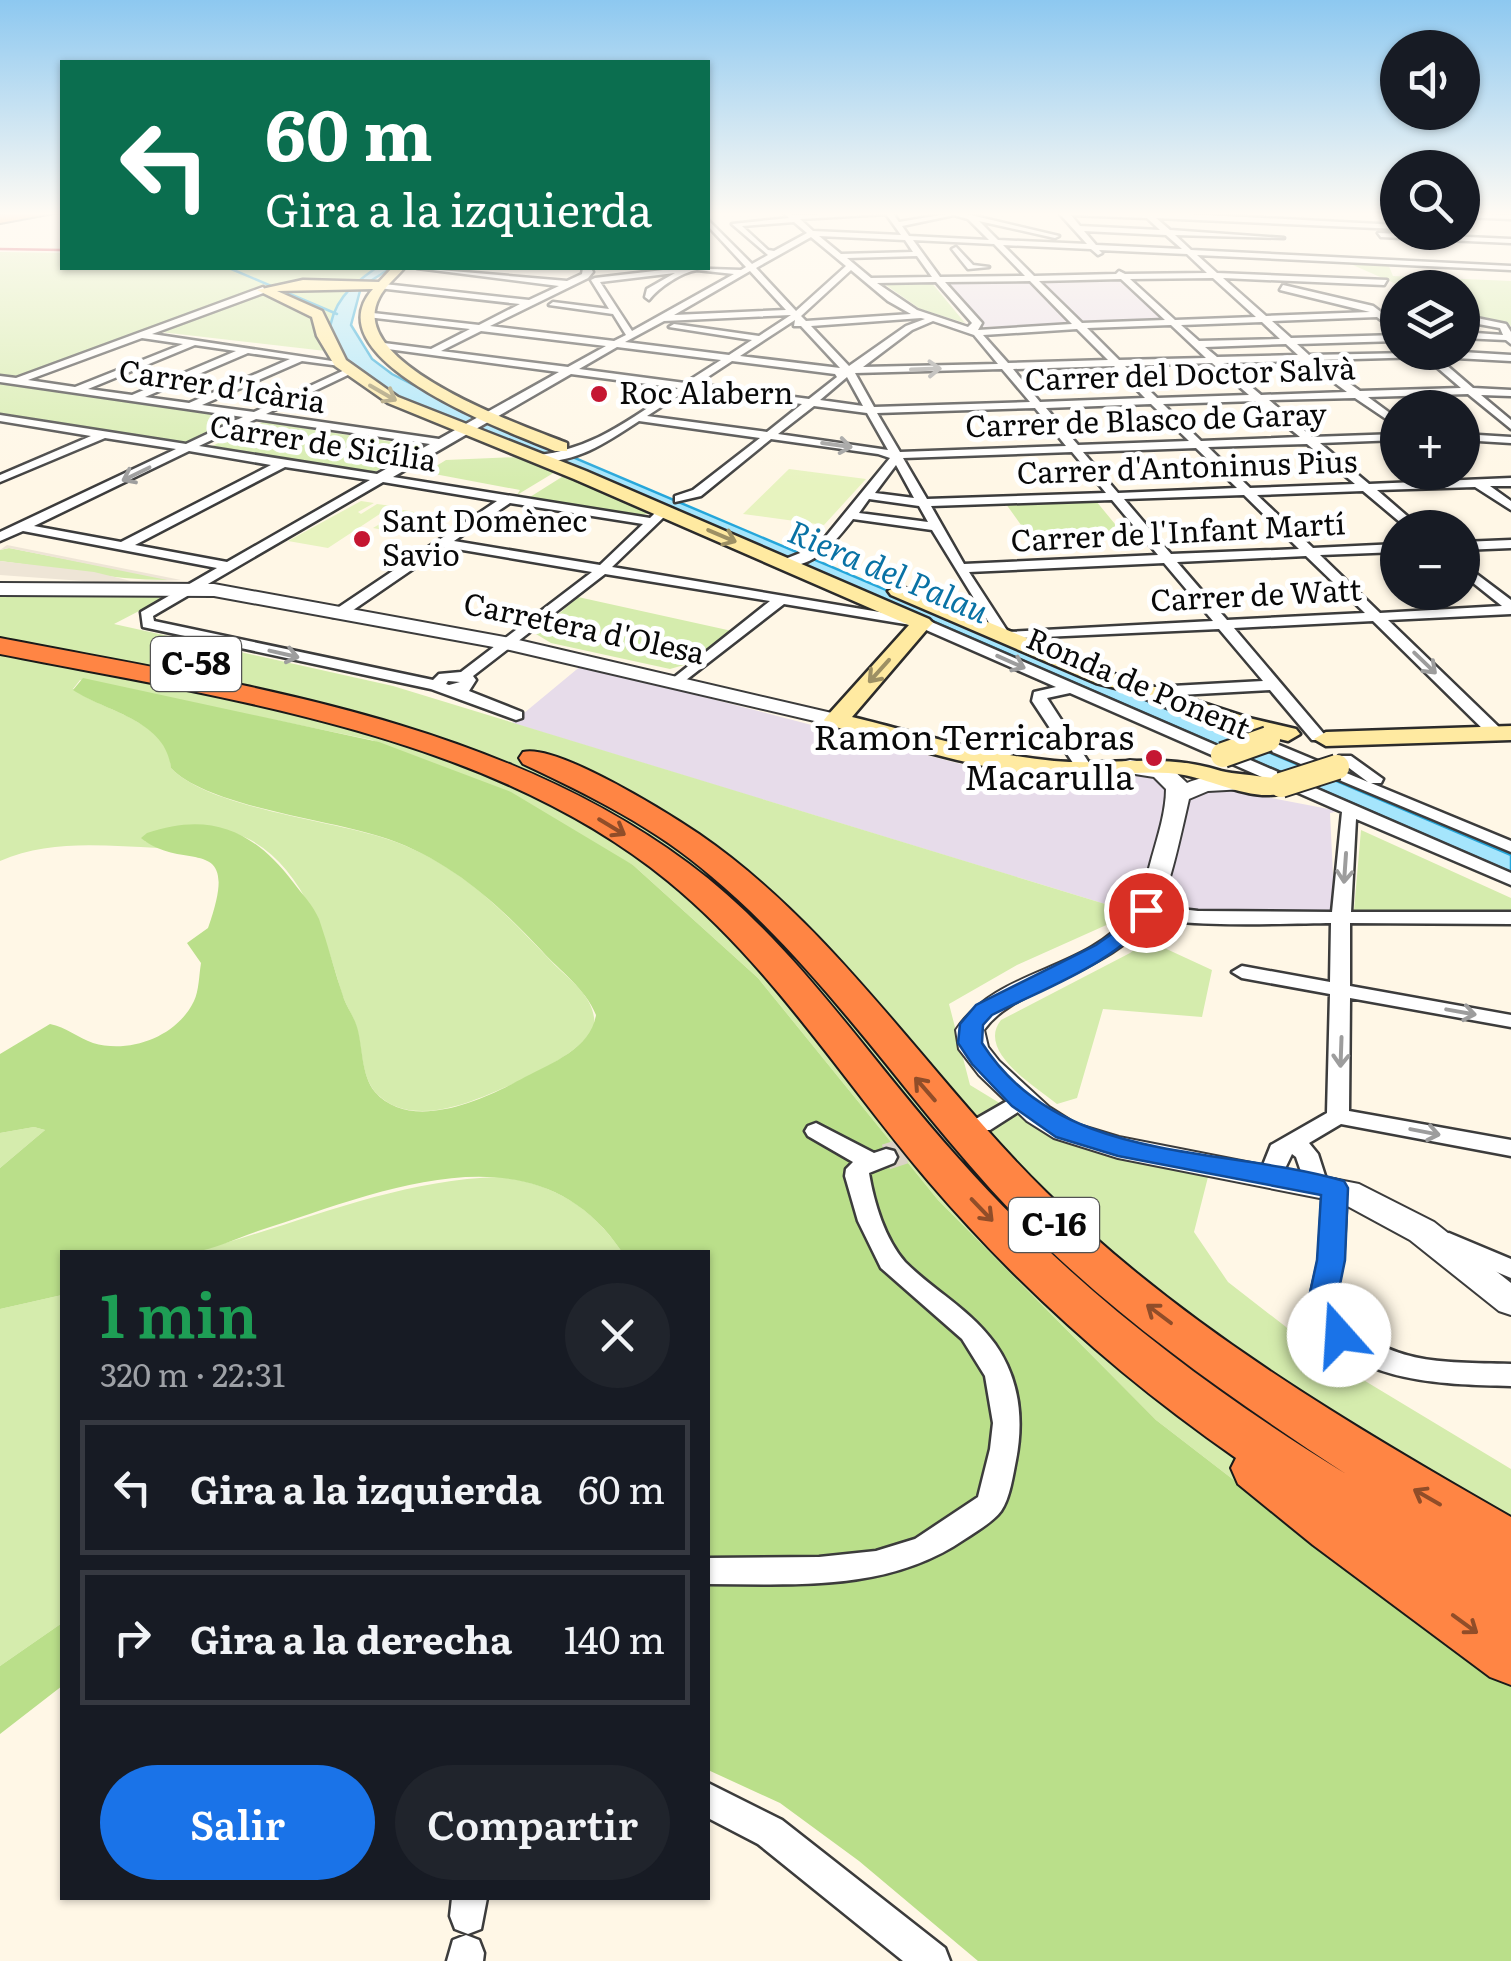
<!DOCTYPE html>
<html lang="es">
<meta charset="utf-8">
<style>
body{margin:0;font-family:Literata,serif;background:#20242c;color:#f1f3f6;height:100vh;display:flex;flex-direction:column;font-size:38px;white-space:nowrap}
*{box-sizing:border-box;margin:0}
p{font-size:32px;color:#9ea1a6}
.icon{flex:none;width:55px;height:55px;fill:none;stroke:currentColor;stroke-width:2;stroke-linecap:round;stroke-linejoin:round}
.map{position:relative;flex:1;overflow:hidden}
.details{position:absolute;left:60px;top:1250px;width:650px;height:650px;display:flex;flex-direction:column;background:#171b24;border-radius:0px;box-shadow:0 2px 8px #0004}
.details>*{flex:none}
.banner{position:absolute;left:60px;top:60px;width:650px;height:210px;border-radius:0px;box-shadow:0 2px 8px #0004;background:#0b6e4f;color:#fff;overflow:hidden}
.controls{position:absolute;left:1380px;top:30px;display:grid;gap:20px}
.controls a{display:grid;place-items:center;width:100px;height:100px;border-radius:50%;background:#171b24;box-shadow:0 2px 8px #0004;font-size:50px}
.pin{position:absolute;display:grid;place-items:center;width:85px;height:85px;color:#fff;margin:-42px;border:5px solid #fff;border-radius:50%;box-shadow:0 2px 10px #0007}
.me{position:absolute;width:110px;margin:-55px;rotate:341deg;stroke-linejoin:round;filter:drop-shadow(0 0 8px #0008)}
.turn{display:flex;align-items:center;gap:35px;height:210px;padding:0 40px;font-size:45px}
.turn .icon{width:130px;height:130px;stroke-width:2.5}
.turn b{display:block;font-size:70px;line-height:85px}
.round{display:grid;place-items:center;flex:none;width:105px;height:105px;border-radius:52px;background:#20242c}
.head{display:flex;align-items:center;justify-content:space-between;height:170px;padding:0 40px}
h1{font-size:60px;font-weight:600;line-height:75px;color:#1e9e55}
.action{display:flex;gap:20px;margin-top:auto;padding:20px 40px}
.action a{flex:1;height:115px;border-radius:60px;background:#1a73e8;color:#fff;font-size:40px;font-weight:600;line-height:115px;text-align:center}
.action a+a{background:#20242c;color:#f1f3f6}
ul{padding:0;list-style:none}
li{display:flex;align-items:center;gap:30px;height:135px;margin:0 20px 15px;padding:0 20px;border:5px solid #363941;border-radius:0px}
li div{flex:1}
li b{display:block;font-size:38px}
li em{font-style:normal}
.map>svg:first-child{display:block}
.industrial{fill:#e7dcea}
.green{fill:#d5ecad}
.forest{fill:#badf8a}
.pitch{fill:#e7f3bf}
.plaza{fill:#eee5d6}
.water{fill:#a5e5fc;stroke:#25a6da;stroke-width:2.5}
.lines{fill:none;stroke-linecap:round;stroke-linejoin:round}
.stream{stroke:#25a6da;stroke-width:2.5}
.minor-tunnel-far1{stroke:#dad3c5;stroke-width:20;stroke-dasharray:20 10;stroke-linecap:butt}
.minor-tunnel{stroke:#dad3c5;stroke-width:26;stroke-dasharray:26 12;stroke-linecap:butt}
.minor-casing{stroke:#3c3c3c;stroke-width:5}
.tertiary-casing{stroke:#3c3c3c;stroke-width:4}
.secondary-casing{stroke:#2b2b2b;stroke-width:5}
.motorway-casing{stroke:#1a1a1a;stroke-width:4}
.minor{fill:#fff;fill-rule:evenodd}
.tertiary{fill:#fff;fill-rule:evenodd}
.secondary{fill:#ffeaa1;fill-rule:evenodd}
.motorway{fill:#ff8544;fill-rule:evenodd}
.rail{stroke:#c51632;stroke-width:2.5}
.secondary-bridge-casing{stroke:#2b2b2b;stroke-width:28;stroke-linecap:butt}
.secondary-bridge{stroke:#ffeaa1;stroke-width:24}
.oneway{stroke:#9d9d9d}
.oneway2{stroke:#9d9064}
.oneway3{stroke:#904d29}
.route{fill:#1a73e8;stroke:#114b97;stroke-width:2.5}
.poi-dot{fill:#c51632;stroke:#fff;stroke-width:4}
.labels{text-anchor:middle;stroke-width:10;stroke-linejoin:round;paint-order:stroke}
.far-street-label{font-size:30px;fill:#090909;stroke:#fff}
.far-poi-label{font-size:30px;fill:#090909;stroke:#fff;text-anchor:start}
.far-water-label{font-size:32px;font-style:italic;fill:#0972a5;stroke:#fff}
.shield{fill:#fff;stroke:#535353;stroke-width:2.5}
.shield-label{font-size:32px;font-weight:bold;fill:#090909}
.poi-label{font-size:35px;fill:#090909;stroke:#fff;text-anchor:end}
</style>
<div class="map">
<svg width="1511" height="1961" viewBox="0 0 1511 1961">
<rect width="100%" height="100%" fill="#fff7e6"/>
<path class="industrial" d="M1119 278 1168 322 981 327 945 281Z
M582 665 999 774H1145L1339 811 1330 813 1335 916 1128 911 512 723Z"/>
<path class="green" d="M0 252 62 253V268H376L343 295V353L143 330 16 377 0 375Z
M1346 262 1388 264 1393 276 1511 281V326L1483 317H1463L1462 288 1403 287Z
M931 282 936 288 965 323 920 309 883 283Z
M0 382 239 418 187 443 0 414Z
M263 422 420 446 373 473 210 447Z
M519 457 555 472 517 495 520 490 408 469 414 465 433 468 446 460Z
M565 475 639 507 650 513 638 516 530 497Z
M1096 501 1124 535 1067 537 1076 551 1041 553 1006 504Z
M9 548 173 580C115 581 57 568 0 561V550Z
M0 596 166 597 114 624 393 686 1128 911 1122 918 1017 965 949 1004 970 1085 1054 1136 1092 1149 1208 1177 1194 1232 1228 1282 1322 1355 1511 1469V1644L1389 1600 1156 1420 938 1200 758 978 633 865 372 740 80 680 73 689C104 712 170 721 171 768 208 808 332 820 387 839 459 863 501 909 551 961 569 980 598 998 594 1028 577 1056 523 1080 492 1093 459 1107 408 1125 377 1094 361 1077 363 1050 357 1029 354 1017 346 1006 342 994 323 926 291 834 209 828 185 826 162 824 145 841L158 848C105 846 50 839 0 861Z
M578 597 732 631 684 665 670 669 551 643 536 634Z
M1361 830 1511 898V910H1354Z
M1147 940 1212 970 1202 1017 1103 1009 1077 1098 1057 1104C1036 1087 976 1051 1001 1020L1130 953Z
M34 1127 45 1130 0 1168V1133Z
M499 1177C553 1183 592 1207 622 1252H192C295 1226 391 1180 499 1177Z
M62 1295V1623L0 1666V1309Z"/>
<path class="forest" d="M83 678 379 742 511 792 633 865 758 978 938 1200 1156 1420 1389 1600 1511 1644V1961H978L859 1861 780 1803 708 1770V1252H622C535 1121 378 1193 258 1231 237 1238 215 1249 193 1252 151 1258 105 1252 62 1252V1295L0 1309V1168L45 1130 34 1127 0 1133V1054L50 1024C66 1027 78 1038 93 1043 129 1054 177 1037 194 1001 199 991 199 975 201 963L187 943 208 928C243 829 184 874 141 838L147 833C211 811 254 831 293 882 302 894 313 905 319 919 328 945 335 973 344 999 348 1009 354 1017 357 1027 363 1047 361 1075 375 1092 412 1134 487 1098 525 1077 552 1063 591 1048 596 1015 585 988 561 972 542 951 498 904 451 861 388 839 333 819 209 808 171 768 166 720 106 712 73 690Z
M62 1623V1686L0 1734V1666Z"/>
<path class="pitch" d="M789 469 866 479 824 525 743 514Z
M361 501 374 503 358 512 361 514 377 504 392 506 328 548 288 541Z
M403 510 444 517 415 536 373 528Z"/>
<path class="plaza" d="M7 545 181 580 98 583 0 582H97L0 575V561L94 572 131 581 167 580 9 548 0 550Z"/>
<path class="water" d="M376 268H391L361 287 351 325 372 359 392 374 471 414 1511 855V872L923 617 398 397 349 362 329 336C331 303 350 286 376 268Z"/>
<g class="lines">
<path class="stream" d="M229 268 337 314"/>
<path class="minor-tunnel-far1" d="M897 1153 971 1129"/>
<path class="minor-tunnel" d="M886 1157 904 1151"/>
<g class="minor-casing">
<path id="minor" d="M783 212 794 215 892 212 899 222 958 212 1059 236 1055 238 979 221 998 240 1087 244 1058 212H1149L1398 225V229L1156 218 1170 230 1284 238 1175 235 1191 250 1511 266V270L1197 255 1217 273 1387 280 1384 285 1223 278 1266 316 1370 312 1280 290 1283 285 1373 306 1381 312 1398 311V317H1387L1398 325V333L1377 317 1272 321 1291 338 1398 335V341L1297 344 1309 355 1462 352 1511 355V361L1437 357 1473 388 1511 390V396L1481 395 1511 420V429L1468 394 1368 397 1398 419V427L1355 398 1269 400 1312 437 1398 434V440L1320 443 1369 484 1511 478V486H1490L1511 501V510L1475 487 1377 490 1421 528H1407L1363 491 1257 495 1313 548 1398 544V552L1320 555 1380 613 1502 606 1462 574V563L1511 600V614L1388 620 1503 731V737H1491L1373 621 1234 628 1324 734V740H1312L1270 690 1161 696 1368 782 1337 759 1339 756H1351L1383 779 1381 783H1371L1511 841V852L1122 689 1130 684 1147 691 1154 687 1263 681 1219 629 999 639 932 530 853 519C834 543 815 568 780 567V561L818 546 890 458 878 454 771 439 701 496 675 502V496L693 490 760 438 639 421C607 442 572 467 532 460V456C593 450 628 420 678 388L571 374 393 477 650 518 655 513H663L665 516 612 567 927 620 1511 873V885L1356 819 1351 912H1511V924L1350 923V986L1511 1015V1027L1350 998 1349 1111 1511 1140V1156L1341 1124 1309 1143 1318 1154 1327 1182 1335 1180 1343 1182 1347 1188 1343 1260 1333 1309C1387 1366 1438 1362 1511 1364V1386C1440 1384 1346 1384 1307 1311L1319 1260 1323 1189H1307L1296 1157 1292 1154 1279 1181H1263L1259 1175 1271 1145 1327 1113 1330 994 1242 978 1232 972 1242 966 1330 982 1331 923C1295 923 1159 930 1137 911L1146 905 1198 911 1332 912 1342 812 1070 693 1047 698 1093 769 1091 772H1079L1032 701 1034 692 1056 687 917 626 784 604 677 687 669 682 672 679 770 601 605 574 473 676 476 680 469 691 522 712V718L516 720 431 689 143 627 141 612 217 568 23 531 0 541V532L176 449 105 438 0 482V475L91 436 0 421V415L186 444 243 417 0 382V376L16 378 263 287 266 292 152 334 345 363 340 366 302 361 202 405 254 412 349 368 352 373 266 414 439 439 559 372 373 347 376 342 431 349 470 329 367 317 364 312 479 325 520 304 378 288 375 283 529 300 559 286 417 268 567 281 582 274 583 268H591L593 272 588 278 490 326 614 341 626 335 613 314 549 305 553 302 609 309 591 280 595 278 680 268 741 270 746 267 708 226V220L752 264 768 255 732 224 789 218ZM886 214 901 235 813 231 800 219ZM954 215 968 219 989 240 909 236 902 226ZM1071 215 1147 218 1160 230 1080 226ZM794 222 807 233 774 251 768 250 742 226ZM1084 231 1166 235 1182 249 1096 245ZM819 236 905 240 913 252 841 254ZM811 237 846 266 796 311 756 268ZM913 240 994 244 1025 276 940 277ZM1003 245 1091 249 1098 255 1102 253 1099 250 1187 254 1207 273 1125 274 1119 271 1116 274 1034 276ZM917 256 932 277 871 278 847 258ZM697 270 734 274 632 331 600 282 675 273 647 289 645 297 649 300C659 287 682 272 697 270ZM851 270 888 301 911 314 806 321 801 316ZM750 271 786 310 674 315ZM1213 278 1256 317 1175 320 1130 279ZM1121 279 1165 320 1082 323 1039 281ZM1030 281 1072 324 978 330 982 323 945 282ZM936 282 972 323 968 327 917 310 877 283ZM791 315 759 336 674 324 669 327 752 340 729 355 625 342 664 321ZM921 318 925 319 906 326 849 366 811 326ZM795 320 794 326H801L840 368 740 356ZM933 321 974 335 998 364 863 367 912 330ZM1262 322 1280 339 1199 341 1181 325ZM1171 325 1206 358 1119 360 1087 328ZM1077 329 1108 360 1008 363 983 335ZM481 331 606 346 568 367 441 351ZM142 338 183 344 75 387 28 380ZM1286 344 1298 355 1217 357 1205 347ZM195 345 236 351 132 395 88 389ZM617 347 721 360 685 383 579 369ZM248 353 290 359 189 403 145 397ZM1425 357 1461 388 1360 391 1317 360ZM732 361 835 374 837 377 809 399 697 384ZM1305 361 1347 392 1261 395 1223 363ZM1212 363 1249 395 1157 398 1125 366ZM1114 366 1145 398 1040 402 1013 369ZM1002 369 1030 402 874 407 855 373ZM847 377 863 406 820 400ZM689 389 802 404 767 432 647 416ZM1256 401 1300 437 1201 441 1163 404ZM1151 404 1189 441 1078 445 1046 408ZM814 406 867 413 888 450 778 434ZM1035 408 1066 446 900 452 877 413ZM256 419 430 444 377 474 199 446ZM1307 444 1355 484 1250 488 1208 447ZM1196 448 1237 488 1118 493 1083 452ZM189 451 271 465 121 542 34 526ZM1072 452 1106 493 927 499 903 458ZM896 465 914 498 875 493ZM285 467 370 480 227 562 135 545ZM383 482 497 501 333 611V617H343L445 547 592 572 461 672 439 674 433 680 154 621 153 616 158 613ZM1244 495 1299 549 1171 554 1124 499ZM869 499 919 506 928 522 859 513ZM1112 500 1158 555 964 564 931 506ZM510 503 643 524 600 565 454 541ZM1306 556 1365 613 1227 620 1177 562ZM1164 563 1213 621 1008 632 969 572ZM448 681 460 682 449 685 446 684Z
M1462 213 1511 215V219L1462 217Z
M1378 233 1511 239V243L1381 237Z
M956 247 973 265 989 267 968 269 952 249Z
M1462 315 1506 324 1511 332V344L1506 340 1462 338V332L1503 335 1500 328 1462 321Z
M1462 434 1511 437V443L1462 440Z
M1511 540V548L1462 550V542Z
M1021 1093 1029 1095 1032 1100 1029 1105 990 1130H974L971 1125 974 1120Z
M816 1123 874 1153 886 1149 894 1151 897 1157 894 1163 869 1173C874 1203 885 1239 905 1262 934 1291 970 1309 995 1344 1019 1378 1024 1419 1016 1460 1013 1475 1010 1498 1001 1511 993 1522 977 1531 965 1539 888 1592 797 1584 708 1584V1558L819 1557 876 1551 915 1539 978 1497 990 1449 993 1423 985 1376 962 1339 881 1268 858 1221 845 1176 846 1169 853 1162 808 1136 805 1131 808 1126Z
M1449 1233 1511 1259V1278L1440 1248 1437 1242 1440 1236Z
M708 1783 782 1820 945 1948 950 1961H903L758 1844 708 1818Z
M452 1898H487L481 1929 468 1934 455 1929 450 1916Z
M466 1935 479 1940 484 1953 483 1961H447L453 1940Z"/>
</g>
<g class="tertiary-casing">
<path id="tertiary" d="M0 583 214 584 510 638 836 714 847 720 836 726 510 650 214 596 0 595Z
M1130 760 1169 766 1187 783C1204 775 1234 772 1248 784L1245 789 1208 791 1189 799C1161 922 1163 931 1047 987 1024 998 999 1009 984 1030L988 1047 999 1061 1049 1107 1076 1124 1119 1137 1359 1184 1434 1222 1511 1283V1315L1499 1311 1410 1240 1340 1202 1118 1158 1054 1138 1027 1121 979 1075 959 1049 956 1030C997 968 1085 972 1129 915 1141 900 1147 876 1152 857 1158 836 1166 811 1166 789L1154 777 1122 772 1119 767 1122 762Z"/>
</g>
<g class="secondary-casing">
<path id="secondary" d="M392 268H404C397 277 384 287 379 298 344 364 524 426 567 443V451H555C512 433 309 360 373 289L277 291 322 311 346 360 398 397 586 471 929 619 933 623 929 627 852 717C918 733 986 755 1054 761 1113 766 1163 752 1221 771 1240 776 1286 776 1294 785 1271 811 1211 779 1184 775 1145 768 1101 778 1061 776 983 773 903 744 828 725L824 720 828 715 909 625 574 479 388 403 335 366 317 336 312 317 257 290 303 280 379 282Z
M898 585 1111 673 1249 718 1296 729 1300 734 1288 741 1233 728 1143 695 1096 683 891 595 888 591Z
M1511 726V740L1326 746 1314 739 1326 732Z"/>
</g>
<g class="motorway-casing">
<path id="motorway" d="M23 212H59L0 223V215Z
M0 638C235 684 490 717 688 863 796 943 870 1061 959 1159 1071 1285 1203 1386 1346 1474 1229 1397 1110 1315 1013 1213 909 1104 828 974 711 876 656 828 589 795 523 764L519 758 523 752C556 743 668 813 699 834 837 929 928 1076 1046 1192 1181 1325 1348 1424 1511 1517V1685L1490 1677 1313 1545 1238 1484 1231 1468 1236 1458C1122 1379 1019 1287 929 1182 843 1081 772 966 668 881 487 733 223 698 0 654Z"/>
</g>
<use href="#minor" class="minor"/>
<use href="#tertiary" class="tertiary"/>
<use href="#secondary" class="secondary"/>
<use href="#motorway" class="motorway"/>
<path class="rail" d="M0 249 62 250"/>
<g class="secondary-bridge-casing">
<path id="secondary-bridge" d="M1223 755 1268 739
M1281 785 1337 767"/>
</g>
<use href="#secondary-bridge" class="secondary-bridge"/>
</g>
<defs><path id="oneway-shaft" d="M-6 0H5M1.5-3L5.5 0L1.5 3" fill="none" stroke-width="1.6" stroke-linecap="round" stroke-linejoin="round" transform="scale(2.5)"/></defs>
<g class="oneway">
<use href="#oneway-shaft" transform="translate(926 369) rotate(-2)"/>
<use href="#oneway-shaft" transform="translate(837 445) rotate(8)"/>
<use href="#oneway-shaft" transform="translate(136 474) rotate(154)"/>
<use href="#oneway-shaft" transform="translate(284 654) rotate(13)"/>
<use href="#oneway-shaft" transform="translate(1011 662) rotate(24)"/>
<use href="#oneway-shaft" transform="translate(1425 663) rotate(44)"/>
<use href="#oneway-shaft" transform="translate(1345 868) rotate(94)"/>
<use href="#oneway-shaft" transform="translate(1461 1012) rotate(10)"/>
<use href="#oneway-shaft" transform="translate(1341 1052) rotate(92)"/>
<use href="#oneway-shaft" transform="translate(1425 1132) rotate(11)"/>
</g>
<g class="oneway2">
<use href="#oneway-shaft" transform="translate(383 393) rotate(30)"/>
<use href="#oneway-shaft" transform="translate(722 536) rotate(23)"/>
<use href="#oneway-shaft" transform="translate(879 671) rotate(132)"/>
</g>
<g class="oneway3">
<use href="#oneway-shaft" transform="translate(612 827) rotate(31)"/>
<use href="#oneway-shaft" transform="translate(925 1089) rotate(-131)"/>
<use href="#oneway-shaft" transform="translate(982 1210) rotate(46)"/>
<use href="#oneway-shaft" transform="translate(1159 1314) rotate(-143)"/>
<use href="#oneway-shaft" transform="translate(1427 1497) rotate(-150)"/>
<use href="#oneway-shaft" transform="translate(1465 1624) rotate(36)"/>
</g>
<linearGradient id="sky" x2="0" y2="1"><stop stop-color="#8dc8f0"/><stop offset="0.44" stop-color="#fffbf4"/><stop offset="1" stop-color="#fffbf4" stop-opacity="0"/></linearGradient>
<rect width="1511" height="486" fill="url(#sky)"/>
<path class="route" d="M1146 904 1156 910C1118 963 1049 986 992 1015L983 1025 982 1043C1060 1166 1222 1145 1344 1181L1348 1188 1345 1260 1335 1309 1354 1335 1350 1343C1328 1350 1316 1329 1306 1311L1317 1260 1321 1195 1118 1156 1056 1137 1012 1106 972 1064 958 1043 960 1024 976 1005 1096 945 1120 928 1138 906Z"/>
<g class="poi-dot">
<circle cx="599" cy="394" r="10"/>
<circle cx="362" cy="539" r="10"/>
<circle cx="1154" cy="758" r="10"/>
</g>
<g class="labels">
<g class="far-street-label">
<text transform="translate(1190 375) rotate(-2)" y="10">Carrer del Doctor Salvà</text>
<text transform="translate(222 387) rotate(9)" y="10">Carrer d'Icària</text>
<text transform="translate(1146 421) rotate(-2)" y="10">Carrer de Blasco de Garay</text>
<text transform="translate(323 444) rotate(9)" y="10">Carrer de Sicília</text>
<text transform="translate(1187 468) rotate(-2)" y="10">Carrer d'Antoninus Pius</text>
<text transform="translate(1178 533) rotate(-3)" y="10">Carrer de l'Infant Martí</text>
<text transform="translate(1256 596) rotate(-3)" y="10">Carrer de Watt</text>
<text transform="translate(584 629) rotate(12)" y="10">Carretera d'Olesa</text>
<text transform="translate(1138 684) rotate(23)" y="10">Ronda de Ponent</text>
</g>
<g class="far-poi-label">
<text x="619" y="404">Roc Alabern</text>
<text x="382" y="532">Sant Domènec<tspan x="382" dy="34">Savio</tspan></text>
</g>
<g class="far-water-label">
<text transform="translate(888 572) rotate(23)" y="11">Riera del Palau</text>
</g>
<g class="shield">
<rect x="151" y="637" width="90" height="54" rx="8"/>
<rect x="1009" y="1198" width="90" height="54" rx="8"/>
</g>
<g class="shield-label">
<text x="196" y="675">C-58</text>
<text x="1054" y="1236">C-16</text>
</g>
<g class="poi-label">
<text x="1134" y="750">Ramon Terricabras<tspan x="1134" dy="40">Macarulla</tspan></text>
</g>
</g>
</svg>
<div class="controls">
<a><svg class="icon" aria-label="sound" viewBox="0 0 24 24"><path d="M4 9h4l5-4v14l-5-4H4zM17 9q2 3 0 6"/></svg></a>
<a><svg class="icon" aria-label="search" viewBox="0 0 24 24"><circle cx="10" cy="10" r="6"/><path d="M15 15l6 6"/></svg></a>
<a><svg class="icon" aria-label="layers" viewBox="0 0 24 24"><path d="M12 4l9 5-9 5-9-5zM3 14l9 5 9-5"/></svg></a>
<a>+</a>
<a>−</a>
</div>
<div class="pin" style="left:1146px;top:910px;background:#d93025"><svg class="icon" aria-label="arrive" viewBox="0 0 24 24"><path d="M6 21V4h12l-3 4 3 4H6"/></svg></div>
<svg class="me" style="left:1339px;top:1335px" viewBox="-20 -20 40 40"><circle r="19" fill="#fff"/><path d="M0-13L10 11 0 6-10 11z" fill="#1a73e8"/></svg>
<div class="banner">
<div class="turn"><svg class="icon" aria-label="left" viewBox="0 0 24 24"><path d="M17 20v-9H6M10 6l-5 5 5 5"/></svg><div><b>60 m</b>Gira a la izquierda</div></div>
</div>
<section class="details">
<div class="head"><div><h1>1 min</h1><p>320 m · 22:31</p></div><a class="round"><svg class="icon" aria-label="close" viewBox="0 0 24 24"><path d="M6 6l12 12M18 6L6 18"/></svg></a></div>
<ul>
<li><svg class="icon" aria-label="left" viewBox="0 0 24 24"><path d="M17 20v-9H6M10 6l-5 5 5 5"/></svg><div><b>Gira a la izquierda</b></div><em>60 m</em></li>
<li><svg class="icon" aria-label="right" viewBox="0 0 24 24"><path d="M7 20v-9h11M14 6l5 5-5 5"/></svg><div><b>Gira a la derecha</b></div><em>140 m</em></li>
</ul>
<div class="action"><a>Salir</a><a>Compartir</a></div>
</section>
</div>
